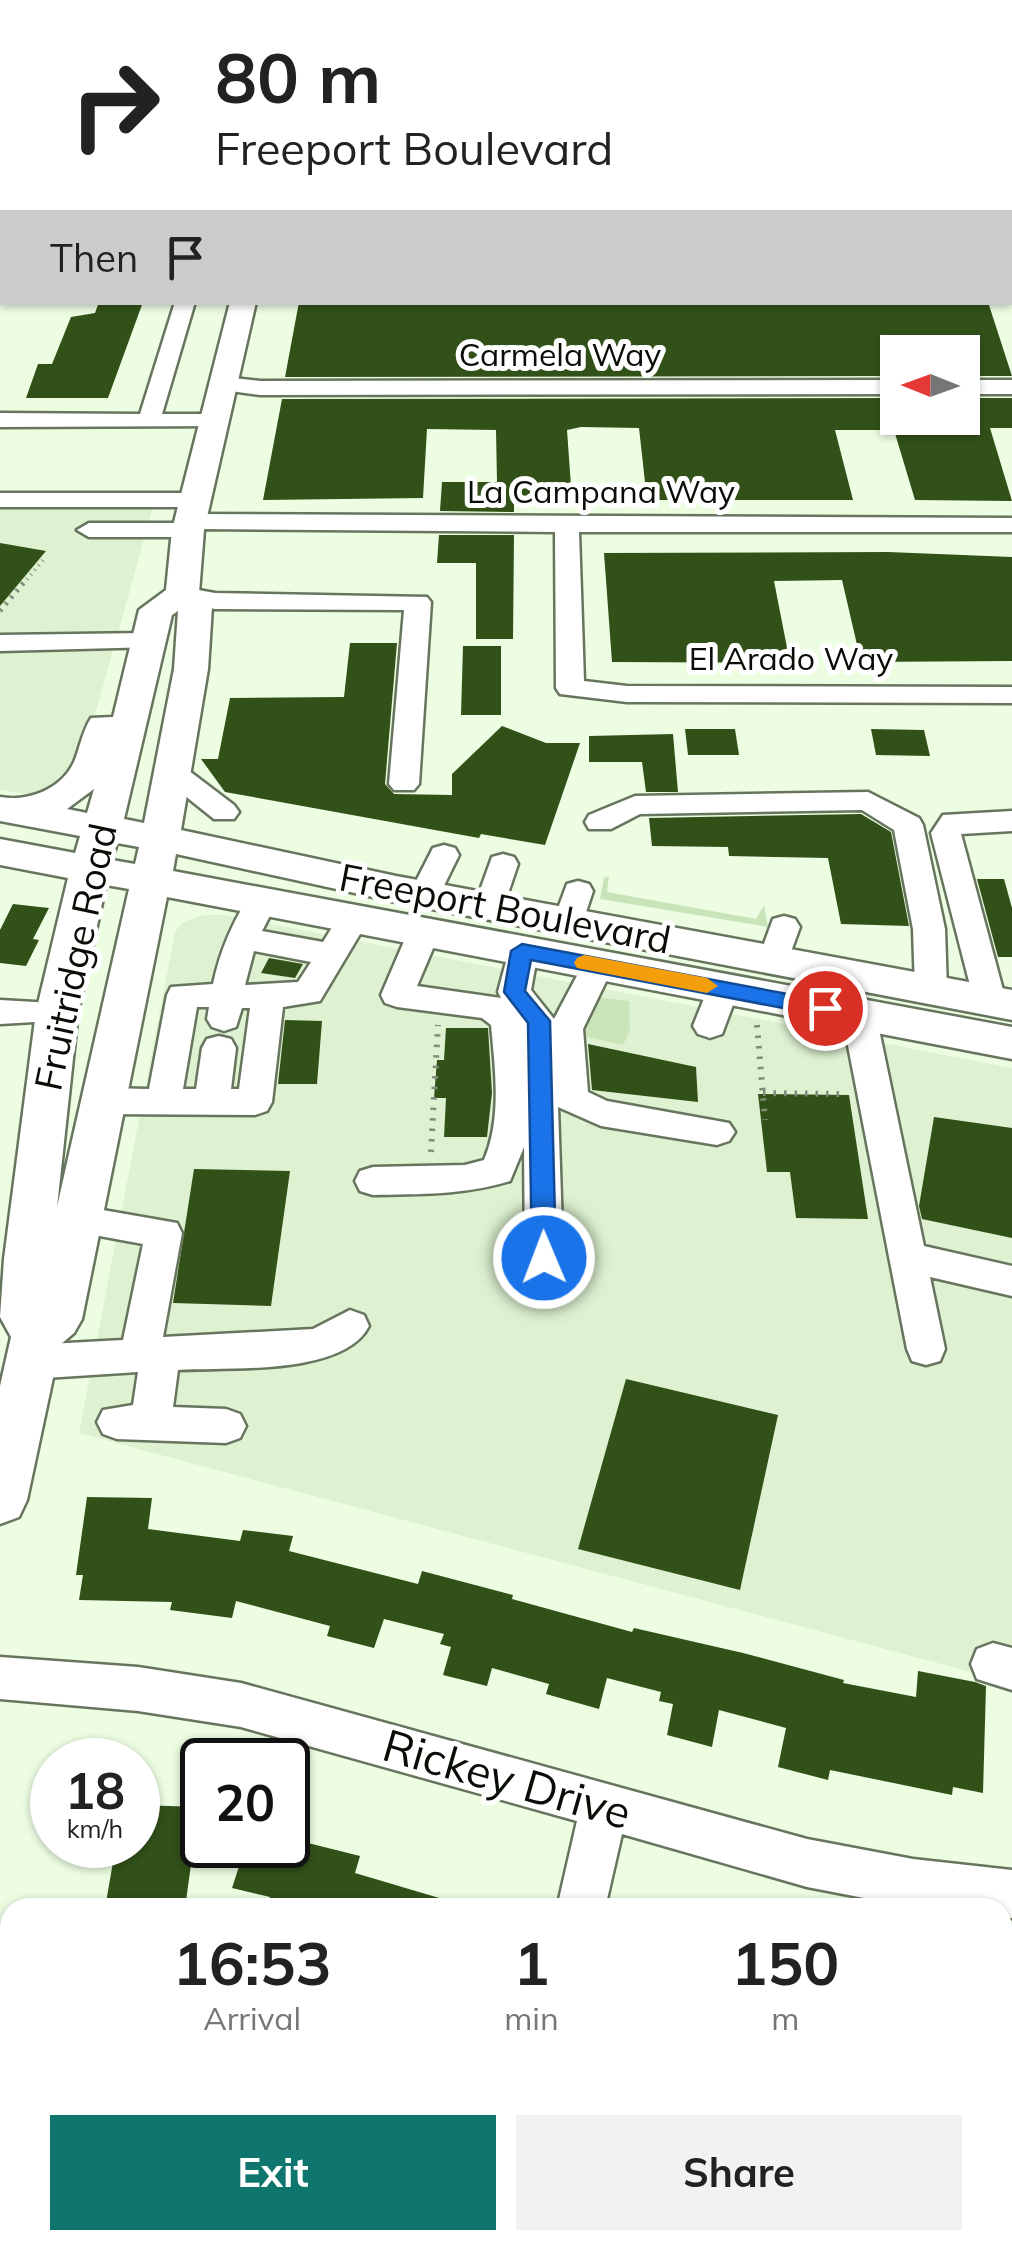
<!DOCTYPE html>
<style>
body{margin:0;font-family:Mulish,sans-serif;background:#f2f2f2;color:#222;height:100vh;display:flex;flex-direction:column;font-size:38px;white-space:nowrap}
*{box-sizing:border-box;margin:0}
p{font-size:32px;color:#767676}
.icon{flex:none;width:55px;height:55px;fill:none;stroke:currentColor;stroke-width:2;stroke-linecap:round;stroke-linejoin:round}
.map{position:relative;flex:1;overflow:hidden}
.sheet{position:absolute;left:0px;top:1898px;width:1012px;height:352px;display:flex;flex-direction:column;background:#fff;border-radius:30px 30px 0 0;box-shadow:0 2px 8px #0004}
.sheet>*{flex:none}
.top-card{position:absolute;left:0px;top:0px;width:1012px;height:305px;box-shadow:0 2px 8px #0004;background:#fff;color:#222;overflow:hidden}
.needle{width:65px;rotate:271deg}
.controls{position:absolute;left:880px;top:335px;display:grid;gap:20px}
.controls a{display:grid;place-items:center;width:100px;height:100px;border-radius:0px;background:#fff;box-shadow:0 2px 8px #0004;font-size:50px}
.speed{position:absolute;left:30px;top:1738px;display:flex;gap:20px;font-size:50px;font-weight:700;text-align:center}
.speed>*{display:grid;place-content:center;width:130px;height:130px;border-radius:50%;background:#fff;box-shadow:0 2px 8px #0004;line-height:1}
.speed small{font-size:25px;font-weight:400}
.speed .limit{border:5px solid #111;border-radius:15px;background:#fff;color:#111}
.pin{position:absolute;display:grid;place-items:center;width:85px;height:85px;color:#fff;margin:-42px;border:5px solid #fff;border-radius:50%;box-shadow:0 2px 10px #0007}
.me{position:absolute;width:110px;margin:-55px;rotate:359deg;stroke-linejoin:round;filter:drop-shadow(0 0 8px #0008)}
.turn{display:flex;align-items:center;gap:35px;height:210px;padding:0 50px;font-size:45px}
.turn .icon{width:130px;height:130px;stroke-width:2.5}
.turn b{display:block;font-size:70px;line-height:85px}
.then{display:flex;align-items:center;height:95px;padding:0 50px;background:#0003;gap:20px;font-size:38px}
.eta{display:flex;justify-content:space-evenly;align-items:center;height:170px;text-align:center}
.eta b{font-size:60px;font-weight:700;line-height:70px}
.primary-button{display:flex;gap:20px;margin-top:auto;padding:20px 50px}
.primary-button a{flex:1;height:115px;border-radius:0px;background:#0f766e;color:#fff;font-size:40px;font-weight:700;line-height:115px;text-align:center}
.primary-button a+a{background:#f2f2f2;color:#222}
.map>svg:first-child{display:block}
.built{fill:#def2d1}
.green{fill:#cae4ba}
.building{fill:#325119}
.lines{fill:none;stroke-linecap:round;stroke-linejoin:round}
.minor-casing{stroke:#67755e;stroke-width:5}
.major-casing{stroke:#67755e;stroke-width:5}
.path-far2{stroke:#818d7b;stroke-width:4;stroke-dasharray:1 5;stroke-linecap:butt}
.path-far1{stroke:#818d7b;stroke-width:5;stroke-dasharray:2.5 6;stroke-linecap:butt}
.path{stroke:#818d7b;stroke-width:6;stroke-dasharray:2.5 8;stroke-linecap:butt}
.minor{fill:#fff;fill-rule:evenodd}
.major{fill:#fff;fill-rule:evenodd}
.route{fill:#1a73e8;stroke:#114b97;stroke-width:2.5}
.slow{fill:#f59e0b}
.labels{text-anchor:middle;stroke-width:10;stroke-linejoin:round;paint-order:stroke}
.far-street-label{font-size:32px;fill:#080e06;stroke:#fff}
.street-label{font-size:38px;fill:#080e06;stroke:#fff}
.near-street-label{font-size:45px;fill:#080e06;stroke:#fff}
</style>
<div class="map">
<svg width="1012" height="2249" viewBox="0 0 1012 2249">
<rect width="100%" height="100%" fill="#ecfde2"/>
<path class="built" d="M0 500H155L81 765 69 783 36 795 0 790Z
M203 915H224L1012 1068V1683L79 1433 175 932 182 923Z"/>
<path class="green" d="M609 876 607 892 756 919 764 905 768 927 600 899 604 878Z
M596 997 629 1001 630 1031 623 1045 579 1035Z"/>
<path class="building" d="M99 302H143L108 398H26L38 364H52L71 317 95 313Z
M299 302H988L1012 376H962V352H891L897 376 285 377Z
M898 398V418H962V398H1012V428H990L1012 501 915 500 894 430H835L853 500H647L639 428 581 427 567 430 572 500H514V512L440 511 442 482H497L496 430 427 429 423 498 263 500 282 399Z
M439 535H514L513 639H476V563H437Z
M0 543 46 551 0 606Z
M888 552 1012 557V661L861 662 842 580 774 581 790 663 612 662 604 553Z
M350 643H397L385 784 394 794 452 795V774L502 726 546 743H580L545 845 481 834 479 838 225 792 201 759H218L230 698 344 697Z
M463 646H501V715H461Z
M685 729H735L739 755H688Z
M871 729 924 730 930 756 876 755Z
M673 734 678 792H646L642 762H589V736Z
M861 814 891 832 909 926 841 924 828 858 729 856 728 847 652 846 649 818Z
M977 879H1004L1012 908V957H998Z
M13 904 49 908 33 939 39 940 26 966 0 963V930Z
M269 958 303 964 295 978 261 973Z
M285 1020 322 1021 317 1084H278Z
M446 1028H488L492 1093 487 1137H444L446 1098H434L437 1060H444Z
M588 1044 696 1067 698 1102 592 1090Z
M758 1094 849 1095 868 1219 796 1218 790 1172H767Z
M934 1117 1012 1128V1238L922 1219 919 1206Z
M194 1169 290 1171 271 1306 173 1303Z
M626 1379 778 1415 740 1590 578 1549Z
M87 1497 152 1498 148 1529 240 1541 243 1530 293 1536 289 1551 418 1584 422 1571 513 1595 512 1599 632 1632 634 1628 743 1653 844 1680 843 1683 916 1697 918 1671 975 1682 986 1686 983 1793 953 1787 952 1795 830 1770 828 1780 778 1767 786 1728 719 1710 712 1747 667 1735 673 1704 659 1701 661 1692 607 1678 599 1709 546 1694 549 1684 492 1668 487 1686 443 1675 451 1647 440 1644 444 1634 384 1619 374 1648 327 1636 330 1626 236 1601 232 1618 170 1610 172 1602 79 1600 83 1575H76Z
M138 1805 199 1807 185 1908H105L116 1845H138Z
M288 1838 360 1856 355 1873 446 1900 445 1908H266L270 1897 232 1888 246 1845H288Z"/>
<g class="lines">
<g class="minor-casing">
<path id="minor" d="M1010 32H1012V42H1010Z
M0 34H2V44H0Z
M1010 98H1012V108H1010Z
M0 106H2V116H0Z
M1010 175 1012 176V188L1010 187Z
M1010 269H1012V281H1010Z
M175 302H195L162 414H216L227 421 224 426 0 427V413L140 414Z
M224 377 260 381 898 380V394L260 395 216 389 213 384Z
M962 380H1012V394H962Z
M0 493H195L207 500 195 507H0Z
M190 514 1012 518V532H579L584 681 627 686 1012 687V703L627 702 560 694 556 688 555 532 200 529 197 535 188 537H89L77 530 89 523H179L181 516Z
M182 587 215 593 427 597 431 602 419 784 414 790H394L389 784 404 610 215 609 173 600 169 595 173 590Z
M147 633 156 635 160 641 156 647 0 651V635Z
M174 764 184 767 234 805 239 812 234 819H214L164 779 160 773 164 767Z
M868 792 919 818 923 825 945 929 947 990 943 998 931 1001 919 998 915 990 913 929 894 830 862 810 640 814 611 829H589L585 822 589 815 635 796Z
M1012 811V831L961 834 1006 1001 1002 1009 990 1013 978 1009 974 1001 931 833 943 815Z
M444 845 455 848 459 855 436 902 425 905 414 902 409 895 433 848Z
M503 854 514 857 518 864 501 914 490 918 479 914 474 907 492 857Z
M578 881 589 884 593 891 580 930 569 933 558 930 553 922 567 884Z
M261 892 272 895 277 902 262 931 323 942 342 911 353 908 364 911 369 919 320 1001 283 1007 272 1102 267 1111 255 1115 102 1114 90 1110 85 1101 90 1092 102 1088 149 1089 167 995 171 987 213 984C220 951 232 923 250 895ZM254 951 311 962 298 982 245 985ZM197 1007H209L207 1019 212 1027 224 1031 236 1027 242 1008H250L239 1089H231L236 1048 231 1039 219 1036 207 1039 202 1048 196 1089H183Z
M784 916 795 919 800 927 785 968 774 971 763 968 758 960 773 919Z
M424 921 435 924 440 932 417 986 501 998 498 992 511 943 522 940 533 943 538 951 531 990 554 1019 587 957 598 954 609 957 614 965 583 1029 588 1092 607 1101 729 1123 735 1132 729 1141 717 1145 601 1126 558 1107 563 1258 557 1269 544 1273 531 1269 525 1258 524 1147 510 1181C465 1195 420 1194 373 1195L360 1191 355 1181 360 1171 373 1167 465 1165 484 1160C502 1118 495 1069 491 1025L482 1018 397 1007 385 1003 381 995 408 932 413 924Z
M723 978 735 981 739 989 722 1034 710 1038 698 1034 693 1026 711 981Z
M0 1000 69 1004 74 1012 69 1020 0 1024Z
M859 1003 871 1007 876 1015 924 1246 1012 1266V1296L930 1277 945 1349 940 1361 926 1365 912 1361 907 1349 842 1015 847 1007Z
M80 1206 177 1223 182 1233 163 1337 313 1329 350 1310 364 1315 369 1326C344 1376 228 1367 178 1370L173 1407 226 1409 240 1414 246 1426 240 1438 226 1443 117 1439 103 1434 97 1422 103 1410 133 1405 138 1372 30 1379 16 1374 10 1362 16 1350 30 1345 123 1340 143 1244 67 1230 62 1220 67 1210Z
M993 1643 1012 1648V1690L977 1679 971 1664 977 1649Z
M0 1657 138 1667 241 1683 807 1839 913 1859 1012 1870V1918L1002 1917V1908H916L807 1887 622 1834 605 1908H557L577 1821 241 1727 138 1711 0 1699Z
M513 2240H567V2249H513Z"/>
</g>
<g class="major-casing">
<path id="major" d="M230 302H256L204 530 199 593 212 607 208 669 181 830 396 876 1012 990V1020L396 902 176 854 173 871 1012 1027V1059L167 897 82 1319 74 1333 60 1345 27 1500 19 1517 0 1524V1386L11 1337 0 1317 4 1259 36 1012 68 878 0 865V839L75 853 80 836 0 821V797C27 802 61 790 74 762 80 748 82 732 91 718L113 717 139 610 166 590 172 530ZM178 611 174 669 144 823 124 819 172 615ZM94 789 87 813 67 809ZM117 843 139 847 135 864 112 860ZM106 885 129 889 57 1207 78 1012Z"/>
</g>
<path class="path-far2" d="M23 584 44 559"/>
<path class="path-far1" d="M0 611 25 581"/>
<path class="path" d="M757 1025 765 1120
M763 1093 841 1094
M431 1152 438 1025"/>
<use href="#minor" class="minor"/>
<use href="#major" class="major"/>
</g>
<path class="route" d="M522 944 825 1001 836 1008 825 1016 531 960 525 991 550 1021 556 1258 552 1265H535L532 1258 528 1023 504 992 511 951Z"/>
<path class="slow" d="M584 955 707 978 718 986 707 993 577 968 574 963 577 958Z"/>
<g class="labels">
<g class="far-street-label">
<text x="560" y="366">Carmela Way</text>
<text x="601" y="503">La Campana Way</text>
<text x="791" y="670">El Arado Way</text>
</g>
<g class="street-label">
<text transform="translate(505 909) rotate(11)" y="13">Freeport Boulevard</text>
<text transform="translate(76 957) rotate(-78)" y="13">Fruitridge Road</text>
</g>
<g class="near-street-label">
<text transform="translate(507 1779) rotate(16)" y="16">Rickey Drive</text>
</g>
</g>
</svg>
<div class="controls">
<a><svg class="needle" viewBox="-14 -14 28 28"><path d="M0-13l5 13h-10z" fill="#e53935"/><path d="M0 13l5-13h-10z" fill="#767676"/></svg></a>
</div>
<div class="speed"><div>18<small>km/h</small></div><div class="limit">20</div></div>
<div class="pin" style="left:825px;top:1008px;background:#d93025"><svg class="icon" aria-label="arrive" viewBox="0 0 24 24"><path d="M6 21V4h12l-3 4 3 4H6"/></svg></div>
<svg class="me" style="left:544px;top:1258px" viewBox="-20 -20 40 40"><circle r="17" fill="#1a73e8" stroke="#fff" stroke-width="3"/><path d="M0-11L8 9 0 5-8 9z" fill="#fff"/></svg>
<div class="top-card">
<div class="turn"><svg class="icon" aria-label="right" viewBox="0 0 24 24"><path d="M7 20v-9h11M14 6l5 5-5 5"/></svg><div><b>80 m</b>Freeport Boulevard</div></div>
<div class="then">Then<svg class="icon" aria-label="arrive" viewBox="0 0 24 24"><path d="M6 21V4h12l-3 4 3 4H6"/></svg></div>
</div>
<section class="sheet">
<div class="eta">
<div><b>16:53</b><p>Arrival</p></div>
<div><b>1</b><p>min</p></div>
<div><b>150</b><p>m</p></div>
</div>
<div class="primary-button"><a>Exit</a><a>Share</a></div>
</section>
</div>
